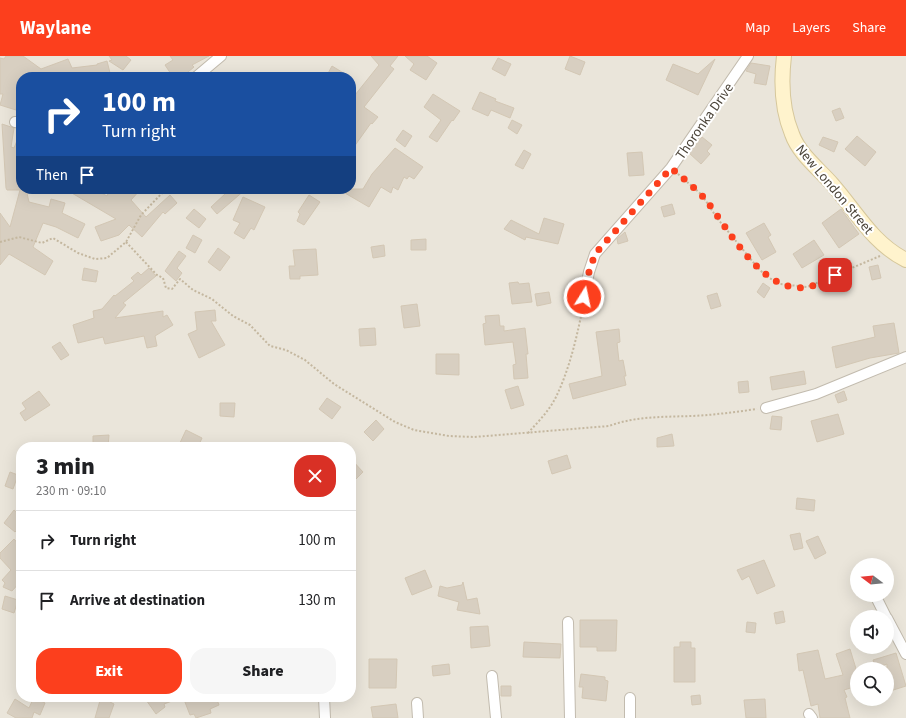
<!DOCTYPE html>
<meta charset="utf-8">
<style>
body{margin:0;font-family:"Source Sans 3",sans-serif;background:#f6f6f6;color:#202124;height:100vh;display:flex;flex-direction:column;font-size:15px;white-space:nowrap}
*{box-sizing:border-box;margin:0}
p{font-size:13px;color:#757577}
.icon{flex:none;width:22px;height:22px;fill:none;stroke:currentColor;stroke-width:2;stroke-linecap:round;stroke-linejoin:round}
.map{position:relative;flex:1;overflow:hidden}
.sheet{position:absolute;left:16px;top:386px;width:340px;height:260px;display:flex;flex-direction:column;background:#fff;border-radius:16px;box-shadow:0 4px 16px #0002}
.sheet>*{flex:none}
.top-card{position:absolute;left:16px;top:16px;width:340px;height:122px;border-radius:16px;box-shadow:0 4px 16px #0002;background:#1a4fa0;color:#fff;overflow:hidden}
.needle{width:26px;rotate:286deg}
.fabs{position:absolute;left:850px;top:502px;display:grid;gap:8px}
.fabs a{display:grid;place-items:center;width:44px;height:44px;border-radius:50%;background:#fff;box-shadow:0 4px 16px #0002;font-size:20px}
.pin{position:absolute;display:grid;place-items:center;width:34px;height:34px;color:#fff;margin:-17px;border-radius:8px;box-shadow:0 2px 6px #0006}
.me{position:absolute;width:44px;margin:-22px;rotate:10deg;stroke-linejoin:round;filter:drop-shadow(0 0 3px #0008)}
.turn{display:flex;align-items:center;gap:14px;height:84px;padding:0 20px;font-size:18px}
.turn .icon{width:52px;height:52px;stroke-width:2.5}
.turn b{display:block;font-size:28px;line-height:34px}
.then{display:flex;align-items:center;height:38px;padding:0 20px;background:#0003;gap:8px;font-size:15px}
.round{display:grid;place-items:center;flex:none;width:42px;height:42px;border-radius:16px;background:#f6f6f6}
.headline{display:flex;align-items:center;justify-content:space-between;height:68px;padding:0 20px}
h1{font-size:24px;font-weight:800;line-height:30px}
.button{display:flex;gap:8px;margin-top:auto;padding:8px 20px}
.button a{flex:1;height:46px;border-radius:16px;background:#fc3f1d;color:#fff;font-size:16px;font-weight:800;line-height:46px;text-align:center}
.button a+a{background:#f6f6f6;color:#202124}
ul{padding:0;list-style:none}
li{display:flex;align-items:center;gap:12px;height:60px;padding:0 20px;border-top:1px solid #e0e0e0}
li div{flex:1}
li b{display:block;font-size:15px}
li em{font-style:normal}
header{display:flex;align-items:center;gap:24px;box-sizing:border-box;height:56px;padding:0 20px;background:#fc3f1d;color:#fff}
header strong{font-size:19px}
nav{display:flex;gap:22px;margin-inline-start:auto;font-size:14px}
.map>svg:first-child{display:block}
.residential{fill:#eae5da;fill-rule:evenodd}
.building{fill:#d8cfc1;stroke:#d3c7b4}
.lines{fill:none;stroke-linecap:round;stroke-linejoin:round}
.street-casing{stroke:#c2bbae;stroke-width:12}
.secondary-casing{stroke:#d6c79b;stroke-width:16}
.path{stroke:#c4b79f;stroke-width:2;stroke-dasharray:2 2;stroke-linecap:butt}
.street{stroke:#fff;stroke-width:10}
.secondary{stroke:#fff3cd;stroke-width:14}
.route{stroke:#fc3f1d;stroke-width:7;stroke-dasharray:0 12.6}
.labels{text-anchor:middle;stroke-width:4;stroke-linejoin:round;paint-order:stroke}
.street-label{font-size:14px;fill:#4b4439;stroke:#fff}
</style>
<header>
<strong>Waylane</strong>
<nav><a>Map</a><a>Layers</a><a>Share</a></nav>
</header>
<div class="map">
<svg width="906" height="662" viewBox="0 0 906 662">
<rect width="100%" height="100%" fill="#f6f3ec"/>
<path class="residential" d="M0 0H906V662H0ZM21 21H351V133H21ZM21 391H351V641H21ZM857 509H887V539H857ZM857 561H887V591H857ZM857 613H887V643H857Z"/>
<path class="building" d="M6 0H23L41 13 68 3 72 12 97 9V8L107 5 111 21H21L16 54 0 49 3 38H0V2L4 3Z
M109 0H126L131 4 123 14 109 5 112 4Z
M170 0H209L192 9 194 11 182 21H173L165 9 173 4Z
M371 0H398L390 10 394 13 364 51 378 61 372 68 371 67 351 95V44L379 9Z
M405 0H427L437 7 426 24 410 14 414 8Z
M570 0 585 6 580 19 565 13Z
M498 2 511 8 505 20 492 13Z
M715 3 698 39 666 24 673 8 698 18Z
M751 7 770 10 766 29 754 27 756 18 746 15Z
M332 10 350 21H326Z
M480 36 496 43 495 45 514 52 510 62 491 54 488 60 472 53Z
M433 38 460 55 453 65 452 64 437 86 429 81 441 64 424 51Z
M840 52 844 62 836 65 832 55Z
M512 64 522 69 517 78 508 72Z
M2 68 14 72 11 91 14 92 21 75V133H26L29 146 49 151 51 143 65 147 62 157 85 168 78 182 56 171 43 167 33 191 53 205 45 219 9 198 0 209V157L10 171 20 134H7L6 132Z
M403 74 412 80 405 91 396 84Z
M857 80 876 96 865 110 845 93Z
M702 81 712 89 707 95 710 98 701 108 689 97Z
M823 81 838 86 834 96 819 89Z
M395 92 423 111 414 123 409 120 407 123 404 121 398 134 393 131 391 137 381 131 369 151 338 133H363L372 118Z
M524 94 531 98 523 113 515 109Z
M642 96 644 119 629 120 627 97Z
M65 133H94L107 140 110 133H141L131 144 146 161 170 139 177 147 165 158 163 156 142 181 129 169 119 179 101 185 95 171 116 163Z
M223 133H246L217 158 211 151 226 137Z
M309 139 320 146 304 169 297 165 300 158 298 156Z
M243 141 265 151 254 174 251 172 244 183 234 177 240 167 233 164Z
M672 148 675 158 664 161 661 151Z
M194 153 206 163 199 172 186 162Z
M841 153 859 178 839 192 822 167Z
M544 162 564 168 558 188 526 181 525 184 504 173 511 164 539 178Z
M764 167 771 179 768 181 776 196 762 204 746 177Z
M625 176 628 185 618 188 617 183Z
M193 179 202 184 195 197 186 192Z
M426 183V194H411V184Z
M814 184 824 199 802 212 793 198Z
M384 189 385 200 373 202 371 191Z
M218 192 230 201 220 215 208 206Z
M316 193 318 219 300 220V223H290L289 210H295L293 194Z
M179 195 186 200 177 212 182 217 176 225 165 215Z
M878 209 881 222 872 224 869 211Z
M84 212 98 215 96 226 82 224Z
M149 212 156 220 123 247 126 249 115 262 163 255V261L167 259 173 269 155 280 157 290 147 292 144 280 105 288 103 281 78 287 73 269 94 262 93 255 102 253 114 239 115 240 134 225 131 222 138 216 141 219Z
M518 226 519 228 529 227 532 246 512 248 509 227Z
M763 227 770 232 764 242 757 236Z
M549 236 551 247 537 250 535 238Z
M717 237 721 250 711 253 707 240Z
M417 248 420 270 404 272 401 250Z
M215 254 216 265H211L225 289 199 302 188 278 197 274 195 256Z
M499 259 500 270H504V275L525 272 528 298H526L528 322 514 323 513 309 516 308 513 286 485 289 483 268 486 267 485 260Z
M894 267 899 297 870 302 836 312 832 291 875 281 873 270Z
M375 272 376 289 360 290 359 273Z
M619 273 620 286 617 287 619 305 623 304 626 320H624L626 329 573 343 569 328 602 320 596 276Z
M60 286 69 299 61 304 52 291Z
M436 298H459V319L436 318Z
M804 315 806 328 772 334 770 321Z
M748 325 749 336 739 337 738 326Z
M518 330 524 349 511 353 505 334Z
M39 335 50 349 25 365 20 357 26 353 22 347Z
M844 335 847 344 838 347 835 339Z
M327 342 341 351 332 363 319 353Z
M220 347H235L234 361 220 360Z
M838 358 844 378 817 386 811 365Z
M772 360 782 361 781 374 770 373Z
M376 364 384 373 373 385 364 376Z
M186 374 202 382 198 391H185L179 389Z
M672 378 674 390 657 391V382Z
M109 379 108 391H93V380Z
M567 399 571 412 552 418 548 405Z
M351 403 363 416 351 428Z
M10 416 18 419 13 433 5 430Z
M797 442 815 444 814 455 796 453Z
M14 454 21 460V470L15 476 4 467Z
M800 477 803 492 794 494 790 479Z
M818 480 826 497 815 503 806 485Z
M14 483 21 491V525L12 535 3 531 5 527 2 524 11 514 0 502V497Z
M764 504 775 530 757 538 749 520 742 524 737 514Z
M425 514 432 531 412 539 405 522Z
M463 526 467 544 477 542 480 558 457 554 459 546 438 540 440 530 447 532 462 529Z
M5 540 18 544 14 557 2 553Z
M783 555 785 566 776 568 774 557Z
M580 564H617L616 595H597V591H580Z
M747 566 756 567 755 577 746 576Z
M488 570 490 590 471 592 470 571Z
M524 586 561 588 560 602 523 601Z
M680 586H691V592H695V626H674V591H680Z
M850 593 857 616V630L844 634 847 641 845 642 850 662H820L818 648 811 650 803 614 799 615 797 598 818 594 825 623 843 619 836 598Z
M896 597 906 630 887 636V608L876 612 873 604Z
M369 603H397L396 632H369Z
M449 608 450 618 433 620 432 610Z
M581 618 605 621V624L608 625 606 645 582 642 583 631H579Z
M501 630H511V640H501Z
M700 639 701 648 692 649 691 640Z
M34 641 45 647 40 659 34 656 32 662H16L7 657 15 643 29 652Z
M101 641 111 643 110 646 114 648 109 662H95Z
M144 641H180V642L164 648 165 651 156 658Z
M183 641H216L219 649 210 653 211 657 196 662 194 658 190 659Z
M765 643 766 662H746L744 644Z
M396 648 398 662H373L371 651Z"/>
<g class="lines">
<g class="street-casing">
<path id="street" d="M196 21 221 0
M15 66 21 67
M584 241 589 216 595 198 671 112 748 0
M766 352 816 338 906 301
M875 539 886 561
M887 562 906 598
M568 566 570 662
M492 620 496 662
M324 641 325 662
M417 647 418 662
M809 658 812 662
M630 662V642"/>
</g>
<g class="secondary-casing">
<path id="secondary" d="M784 0C781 25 782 54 792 78 799 98 819 113 832 128 856 155 872 187 906 204"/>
</g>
<path class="path" d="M678 118 702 139 717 162 758 212 766 220 780 228 807 231 880 200
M0 186 19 181 42 187 53 182 78 197 95 203 107 202 126 186 141 159 166 133
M126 186 157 219 163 222 166 232 172 233 180 223 193 234 212 243 233 260 250 269 270 290 286 294 305 304 334 328 395 366 414 374 449 380 474 381 609 370C636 360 664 361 692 360 714 359 735 356 757 353
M528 377C537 367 548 356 555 343 569 315 577 281 583 250"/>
<use href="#street" class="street"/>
<use href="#secondary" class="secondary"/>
</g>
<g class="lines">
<path class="route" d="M584 241 589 216 595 198 671 112C683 122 695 132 705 143 729 173 762 239 807 231 816 230 827 223 835 219"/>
</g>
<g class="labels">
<g class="street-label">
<text transform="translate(704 65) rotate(-55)" y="5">Thoronka Drive</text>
<text transform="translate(835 133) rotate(50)" y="5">New London Street</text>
</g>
</g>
</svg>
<div class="fabs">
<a><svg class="needle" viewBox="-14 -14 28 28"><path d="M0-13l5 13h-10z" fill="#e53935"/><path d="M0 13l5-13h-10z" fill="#757577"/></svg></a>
<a><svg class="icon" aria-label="sound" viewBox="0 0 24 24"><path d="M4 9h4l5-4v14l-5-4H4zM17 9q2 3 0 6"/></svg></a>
<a><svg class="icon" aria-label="search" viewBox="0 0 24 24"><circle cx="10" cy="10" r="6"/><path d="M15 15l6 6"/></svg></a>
</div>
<div class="pin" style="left:835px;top:219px;background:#d93025"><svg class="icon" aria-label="arrive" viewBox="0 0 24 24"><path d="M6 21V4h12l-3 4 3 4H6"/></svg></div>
<svg class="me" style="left:584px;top:241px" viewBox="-20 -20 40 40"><circle r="17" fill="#fc3f1d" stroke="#fff" stroke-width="3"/><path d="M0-11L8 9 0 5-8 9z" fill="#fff"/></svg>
<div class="top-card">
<div class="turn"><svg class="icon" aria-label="right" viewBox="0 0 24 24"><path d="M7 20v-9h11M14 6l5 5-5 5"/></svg><div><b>100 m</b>Turn right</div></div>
<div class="then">Then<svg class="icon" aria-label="arrive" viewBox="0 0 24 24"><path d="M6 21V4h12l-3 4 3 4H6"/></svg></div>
</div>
<section class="sheet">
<div class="headline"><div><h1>3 min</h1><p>230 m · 09:10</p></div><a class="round" style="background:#d93025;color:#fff"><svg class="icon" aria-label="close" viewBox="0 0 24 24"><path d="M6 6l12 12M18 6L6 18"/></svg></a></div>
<ul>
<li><svg class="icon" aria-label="right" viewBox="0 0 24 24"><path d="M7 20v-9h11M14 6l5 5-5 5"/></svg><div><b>Turn right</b></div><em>100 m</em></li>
<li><svg class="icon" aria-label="arrive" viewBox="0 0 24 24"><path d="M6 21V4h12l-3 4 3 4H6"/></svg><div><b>Arrive at destination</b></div><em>130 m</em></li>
</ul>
<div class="button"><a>Exit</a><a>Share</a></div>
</section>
</div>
